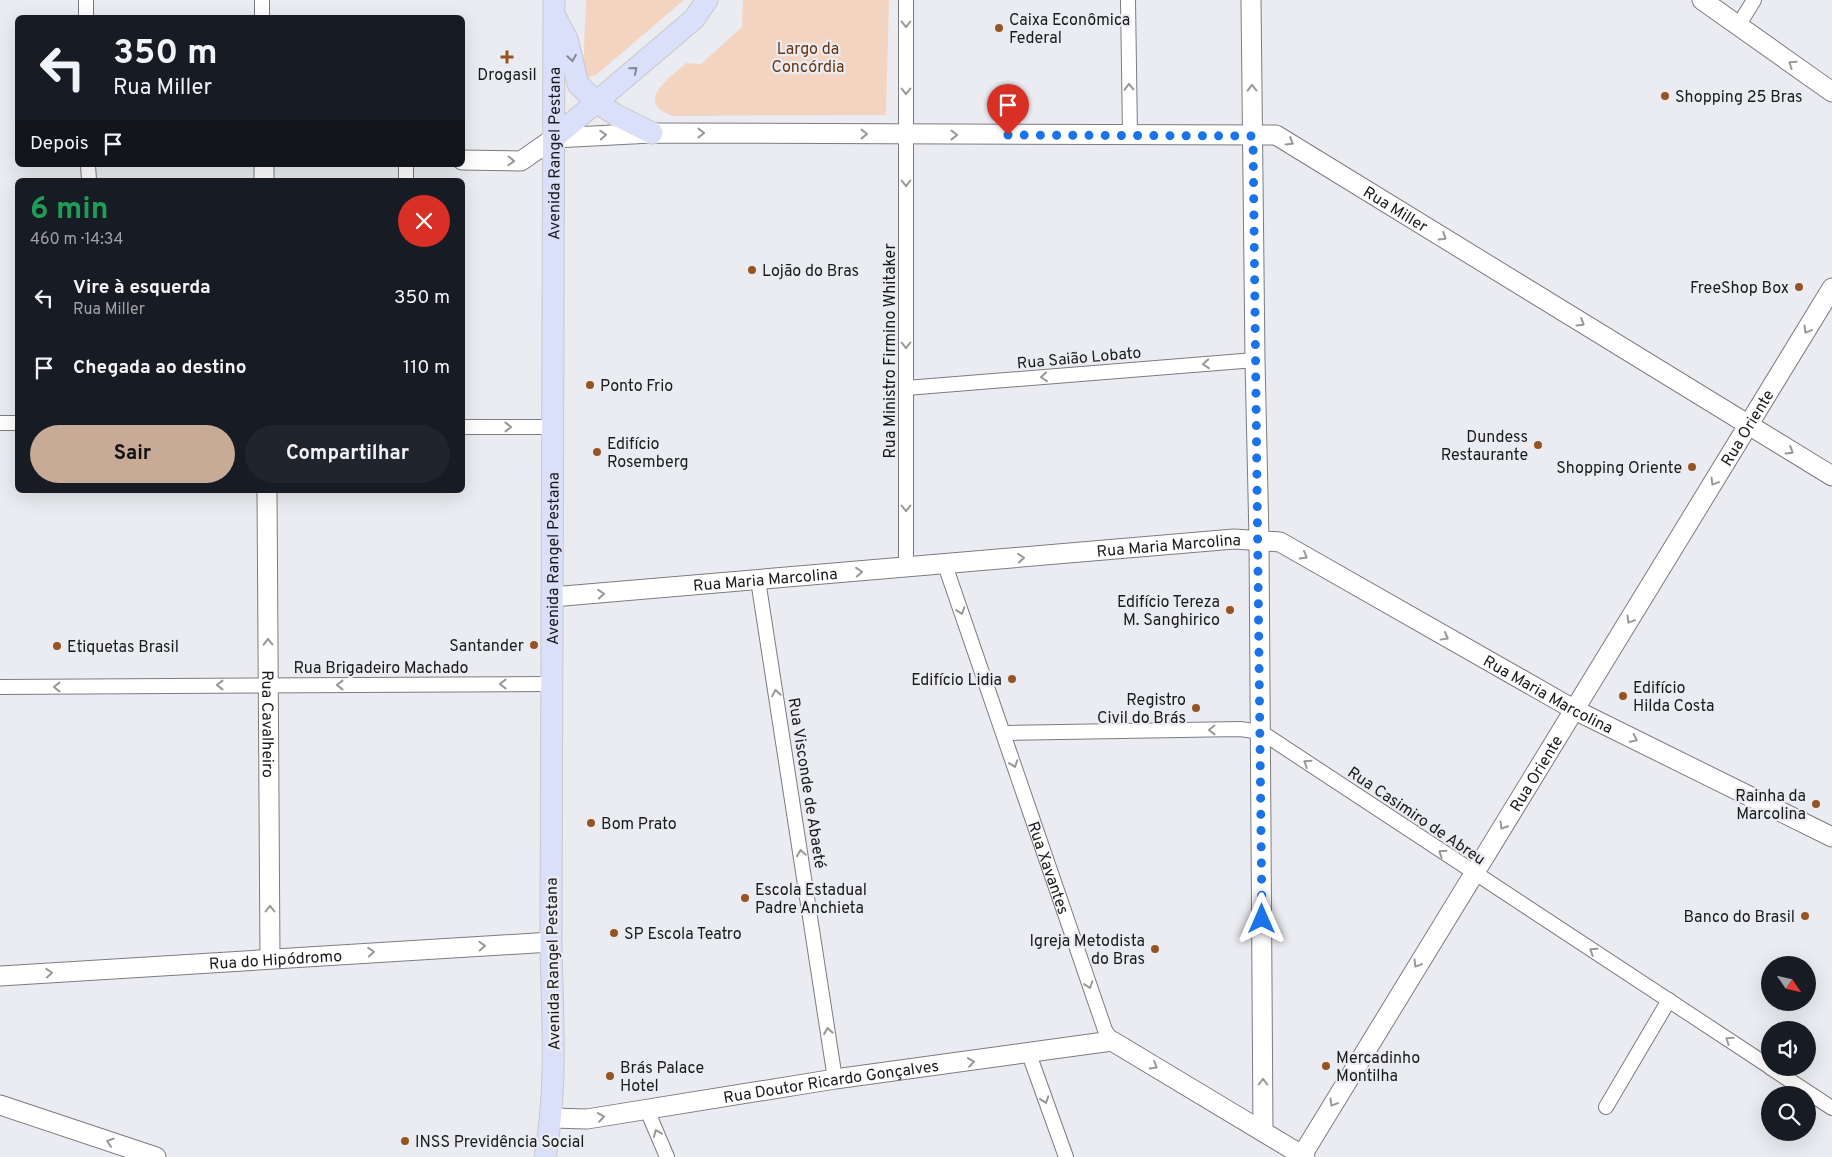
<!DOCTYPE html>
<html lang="pt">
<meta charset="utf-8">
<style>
body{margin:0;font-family:Overpass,sans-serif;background:#20242c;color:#f1f3f6;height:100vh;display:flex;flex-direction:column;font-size:19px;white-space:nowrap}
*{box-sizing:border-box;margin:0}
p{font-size:16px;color:#9ea1a6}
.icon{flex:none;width:28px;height:28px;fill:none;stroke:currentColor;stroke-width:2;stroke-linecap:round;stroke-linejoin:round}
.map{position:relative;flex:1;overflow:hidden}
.drawer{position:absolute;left:15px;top:178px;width:450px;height:315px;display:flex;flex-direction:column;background:#171b24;border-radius:8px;box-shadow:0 5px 20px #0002}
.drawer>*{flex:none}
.guide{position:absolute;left:15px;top:15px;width:450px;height:152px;border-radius:8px;box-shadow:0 5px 20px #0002;background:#171b24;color:#f1f3f6;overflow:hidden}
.needle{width:32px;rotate:124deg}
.controls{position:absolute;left:1761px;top:956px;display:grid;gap:10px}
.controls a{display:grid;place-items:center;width:55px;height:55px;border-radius:50%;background:#171b24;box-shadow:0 5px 20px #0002;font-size:25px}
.pin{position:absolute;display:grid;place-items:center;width:42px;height:42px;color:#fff;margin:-51px -21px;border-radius:50% 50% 50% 0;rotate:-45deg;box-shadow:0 0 5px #0007}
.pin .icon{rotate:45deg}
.me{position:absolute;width:55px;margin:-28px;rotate:0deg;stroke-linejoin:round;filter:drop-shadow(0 0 4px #0008)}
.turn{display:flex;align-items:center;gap:18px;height:105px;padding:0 15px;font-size:22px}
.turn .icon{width:65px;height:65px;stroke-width:2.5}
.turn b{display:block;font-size:35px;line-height:42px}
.then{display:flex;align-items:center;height:48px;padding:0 15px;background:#0003;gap:10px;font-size:19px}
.round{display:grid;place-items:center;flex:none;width:52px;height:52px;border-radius:26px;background:#20242c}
.headline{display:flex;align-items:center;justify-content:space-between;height:85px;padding:0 15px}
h1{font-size:30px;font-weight:700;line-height:38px;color:#1e9e55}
.cta{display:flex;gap:10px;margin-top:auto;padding:10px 15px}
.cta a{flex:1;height:58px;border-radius:30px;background:#c8ab97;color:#111;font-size:20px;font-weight:700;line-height:58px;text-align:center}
.cta a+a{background:#20242c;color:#f1f3f6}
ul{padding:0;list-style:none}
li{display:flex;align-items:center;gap:15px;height:70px;padding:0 15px}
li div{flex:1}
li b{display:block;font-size:19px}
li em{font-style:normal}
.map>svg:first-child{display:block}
.green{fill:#f3d4c1}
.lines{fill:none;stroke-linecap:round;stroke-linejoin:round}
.street-casing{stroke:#7b7c81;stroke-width:16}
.secondary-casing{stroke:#7b7c81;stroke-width:21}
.primary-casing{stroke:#c8c8c8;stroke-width:23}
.street{stroke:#fff;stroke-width:14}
.secondary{stroke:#fff;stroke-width:19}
.primary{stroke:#dbe0fa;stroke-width:21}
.oneway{stroke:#989898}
.oneway2{stroke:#848796}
.route{stroke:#1a73e8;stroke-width:9;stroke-dasharray:0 16.2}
.poi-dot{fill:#965422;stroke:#ebecf1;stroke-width:2}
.labels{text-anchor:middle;stroke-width:4.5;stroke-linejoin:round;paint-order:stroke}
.poi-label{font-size:16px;fill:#191a1b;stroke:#ebecf1;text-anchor:start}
.park-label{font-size:16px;fill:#683711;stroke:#ebecf1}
.street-label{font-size:16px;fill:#191a1b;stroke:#ebecf1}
</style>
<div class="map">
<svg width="1832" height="1157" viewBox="0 0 1832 1157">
<rect width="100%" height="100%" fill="#ebecf1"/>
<path class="green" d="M586 0H684L596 75 589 77 583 73Z
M743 0H889L886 115 673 116C633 102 670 78 686 63L701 64 742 27Z"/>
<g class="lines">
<g class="street-casing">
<g id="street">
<path d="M86 0V18"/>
<path d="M262 0V18"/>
<path d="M1128 0 1130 135"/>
<path d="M1738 26 1754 0"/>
<path d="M88 165 89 180"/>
<path d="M406 165V180"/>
<path d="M906 388 1255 360"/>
<path d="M0 423H18"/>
<path d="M462 427H553"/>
<path id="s1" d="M945 565 1105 1030 1112 1041"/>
<path d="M906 568V0"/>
<path d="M758 580 835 1079"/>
<path d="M0 687 552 684"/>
<path d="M1004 733 1240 729 1261 732 1770 1067"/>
<path d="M1029 1054 1066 1157"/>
<path d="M1771 1068 1832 1108"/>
<path d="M1606 1107 1669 1000"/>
<path d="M647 1110 667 1157"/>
</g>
</g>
<g class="secondary-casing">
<g id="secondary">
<path d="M1251 0 1255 360 1259 539 1263 1131"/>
<path d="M1702 0 1832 92"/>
<path id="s2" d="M462 160 521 161 554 138 652 133 1276 135 1832 476"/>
<path d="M264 165V180"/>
<path id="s3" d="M267 490 270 958"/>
<path id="s4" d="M552 597 1234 539 1280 542 1575 710 1832 837"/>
<path id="s5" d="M0 976 551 942"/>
<path d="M0 1105 156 1157"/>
<path id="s6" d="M552 1118 587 1119 835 1079 1112 1041 1305 1157"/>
<path id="s7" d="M1301 1157 1832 288"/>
</g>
</g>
<g class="primary-casing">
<g id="primary">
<path d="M556 18 567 39 578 84 596 102 616 115 652 133"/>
<path d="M554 138 694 19 707 0"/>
<path id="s8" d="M545 1157C558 1086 552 1014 551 942L554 0"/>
</g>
</g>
<use href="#street" class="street"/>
<use href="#secondary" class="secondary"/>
<use href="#primary" class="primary"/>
</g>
<defs><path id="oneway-chevron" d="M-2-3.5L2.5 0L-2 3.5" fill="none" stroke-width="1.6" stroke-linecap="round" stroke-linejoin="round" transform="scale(1.25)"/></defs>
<g class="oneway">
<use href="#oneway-chevron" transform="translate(906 24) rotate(90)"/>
<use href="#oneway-chevron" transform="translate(1792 64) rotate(-145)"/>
<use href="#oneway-chevron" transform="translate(1129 87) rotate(-91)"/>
<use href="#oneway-chevron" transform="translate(1252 88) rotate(-91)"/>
<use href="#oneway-chevron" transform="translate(906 91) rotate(90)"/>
<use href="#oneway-chevron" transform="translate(701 133)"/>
<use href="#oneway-chevron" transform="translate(864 134)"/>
<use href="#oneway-chevron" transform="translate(603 135) rotate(-3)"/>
<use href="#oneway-chevron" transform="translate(954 135)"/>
<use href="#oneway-chevron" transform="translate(1290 142) rotate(32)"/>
<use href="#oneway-chevron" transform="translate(511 161) rotate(2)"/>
<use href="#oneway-chevron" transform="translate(906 183) rotate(90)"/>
<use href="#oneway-chevron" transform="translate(1443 237) rotate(32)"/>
<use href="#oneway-chevron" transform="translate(1581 323) rotate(32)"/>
<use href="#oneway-chevron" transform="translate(1807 330) rotate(121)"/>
<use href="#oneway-chevron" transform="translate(906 345) rotate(90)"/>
<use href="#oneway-chevron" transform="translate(1206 364) rotate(175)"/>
<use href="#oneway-chevron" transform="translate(1044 377) rotate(175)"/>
<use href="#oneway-chevron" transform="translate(508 427)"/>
<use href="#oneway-chevron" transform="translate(1790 451) rotate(32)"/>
<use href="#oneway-chevron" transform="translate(1714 482) rotate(121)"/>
<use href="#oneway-chevron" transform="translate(906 508) rotate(90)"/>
<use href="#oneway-chevron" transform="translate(1304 556) rotate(30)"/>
<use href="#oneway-chevron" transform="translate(1021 558) rotate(-5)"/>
<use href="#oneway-chevron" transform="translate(859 572) rotate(-5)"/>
<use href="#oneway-chevron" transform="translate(601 594) rotate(-5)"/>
<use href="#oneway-chevron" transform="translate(961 611) rotate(71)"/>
<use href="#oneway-chevron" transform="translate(1630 620) rotate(121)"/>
<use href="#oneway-chevron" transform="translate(1445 637) rotate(29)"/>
<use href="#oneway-chevron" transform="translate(268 642) rotate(-91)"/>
<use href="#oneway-chevron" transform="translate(503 684) rotate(180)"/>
<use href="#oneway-chevron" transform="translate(220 685) rotate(180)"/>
<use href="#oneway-chevron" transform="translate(340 685) rotate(180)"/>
<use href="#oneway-chevron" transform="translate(57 687) rotate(180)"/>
<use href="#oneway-chevron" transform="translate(776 693) rotate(-99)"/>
<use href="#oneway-chevron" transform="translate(1212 730) rotate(179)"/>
<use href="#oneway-chevron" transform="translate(1634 739) rotate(26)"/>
<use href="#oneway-chevron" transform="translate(1307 763) rotate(-146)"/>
<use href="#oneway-chevron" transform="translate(1014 764) rotate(71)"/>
<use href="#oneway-chevron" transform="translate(1503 826) rotate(122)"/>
<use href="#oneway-chevron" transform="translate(801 853) rotate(-99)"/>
<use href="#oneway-chevron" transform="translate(1442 853) rotate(-146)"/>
<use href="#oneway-chevron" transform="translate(270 909) rotate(-90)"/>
<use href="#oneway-chevron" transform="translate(482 946) rotate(-3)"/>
<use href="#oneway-chevron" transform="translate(1593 951) rotate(-147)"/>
<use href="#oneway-chevron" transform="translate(371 952) rotate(-4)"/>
<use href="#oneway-chevron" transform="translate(1417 964) rotate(121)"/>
<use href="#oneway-chevron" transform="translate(49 973) rotate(-4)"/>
<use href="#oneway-chevron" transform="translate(1089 985) rotate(71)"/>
<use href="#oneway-chevron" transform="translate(828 1031) rotate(-99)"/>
<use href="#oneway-chevron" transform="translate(1729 1040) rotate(-146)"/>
<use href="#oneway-chevron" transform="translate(971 1062) rotate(-8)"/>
<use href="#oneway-chevron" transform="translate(1154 1066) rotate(31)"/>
<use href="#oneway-chevron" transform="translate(1263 1082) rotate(-90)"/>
<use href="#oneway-chevron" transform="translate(1045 1100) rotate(70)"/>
<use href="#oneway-chevron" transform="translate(1333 1103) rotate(121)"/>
<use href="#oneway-chevron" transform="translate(601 1117) rotate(-9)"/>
<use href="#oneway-chevron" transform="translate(657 1133) rotate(-112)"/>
<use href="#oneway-chevron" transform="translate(110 1142) rotate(-162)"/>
</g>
<g class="oneway2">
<use href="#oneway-chevron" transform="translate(572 58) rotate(81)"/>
<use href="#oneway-chevron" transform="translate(634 70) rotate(-40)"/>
</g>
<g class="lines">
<path class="route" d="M1008 135 1253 136 1262 919"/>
</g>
<g class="poi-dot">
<circle cx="999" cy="28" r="5"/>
<path d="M504.5 49.5h5v5h5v5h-5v5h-5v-5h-5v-5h5z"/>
<circle cx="1665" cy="96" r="5"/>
<circle cx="752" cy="270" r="5"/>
<circle cx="1799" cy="287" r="5"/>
<circle cx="590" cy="385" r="5"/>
<circle cx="1538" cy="445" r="5"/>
<circle cx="597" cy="452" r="5"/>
<circle cx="1692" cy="467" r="5"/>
<circle cx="1230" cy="610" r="5"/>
<circle cx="534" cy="645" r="5"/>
<circle cx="57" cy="646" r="5"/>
<circle cx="1012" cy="679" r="5"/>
<circle cx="1623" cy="696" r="5"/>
<circle cx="1196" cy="708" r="5"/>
<circle cx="1816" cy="804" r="5"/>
<circle cx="591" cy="823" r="5"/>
<circle cx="745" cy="898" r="5"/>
<circle cx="1805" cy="916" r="5"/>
<circle cx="614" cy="933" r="5"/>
<circle cx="1155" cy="949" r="5"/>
<circle cx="1326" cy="1066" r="5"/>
<circle cx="610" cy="1076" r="5"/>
<circle cx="405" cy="1141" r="5"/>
</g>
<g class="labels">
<g class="poi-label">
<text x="1009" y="25">Caixa Econômica<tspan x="1009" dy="18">Federal</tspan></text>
<text x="507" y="80" text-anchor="middle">Drogasil</text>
<text x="1675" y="102">Shopping 25 Bras</text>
<text x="762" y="276">Lojão do Bras</text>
<text x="1789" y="293" text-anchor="end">FreeShop Box</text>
<text x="600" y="391">Ponto Frio</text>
<text x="1528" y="442" text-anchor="end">Dundess<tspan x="1528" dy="18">Restaurante</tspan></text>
<text x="607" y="449">Edifício<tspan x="607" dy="18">Rosemberg</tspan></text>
<text x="1682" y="473" text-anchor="end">Shopping Oriente</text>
<text x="1220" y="607" text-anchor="end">Edifício Tereza<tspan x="1220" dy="18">M. Sanghirico</tspan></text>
<text x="524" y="651" text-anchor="end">Santander</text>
<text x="67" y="652">Etiquetas Brasil</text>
<text x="1002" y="685" text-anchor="end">Edifício Lidia</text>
<text x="1633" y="693">Edifício<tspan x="1633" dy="18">Hilda Costa</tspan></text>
<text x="1186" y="705" text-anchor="end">Registro<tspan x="1186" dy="18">Civil do Brás</tspan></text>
<text x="1806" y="801" text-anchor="end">Rainha da<tspan x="1806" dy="18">Marcolina</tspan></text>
<text x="601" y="829">Bom Prato</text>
<text x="755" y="895">Escola Estadual<tspan x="755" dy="18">Padre Anchieta</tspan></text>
<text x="1795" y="922" text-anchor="end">Banco do Brasil</text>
<text x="624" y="939">SP Escola Teatro</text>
<text x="1145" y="946" text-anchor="end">Igreja Metodista<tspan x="1145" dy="18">do Bras</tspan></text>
<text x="1336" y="1063">Mercadinho<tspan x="1336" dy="18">Montilha</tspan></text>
<text x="620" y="1073">Brás Palace<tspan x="620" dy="18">Hotel</tspan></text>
<text x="415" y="1147">INSS Previdência Social</text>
</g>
<g class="park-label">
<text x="808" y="54">Largo da<tspan x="808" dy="18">Concórdia</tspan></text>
</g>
<g class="street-label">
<text dy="6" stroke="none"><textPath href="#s8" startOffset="1004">Avenida Rangel Pestana</textPath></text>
<text dy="6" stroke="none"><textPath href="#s2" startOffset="962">Rua Miller</textPath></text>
<text transform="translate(889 351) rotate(-90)" y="6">Rua Ministro Firmino Whitaker</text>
<text transform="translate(1079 357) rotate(-5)" y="6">Rua Saião Lobato</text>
<text dy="6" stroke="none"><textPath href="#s7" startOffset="855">Rua Oriente</textPath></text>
<text dy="6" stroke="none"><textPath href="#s4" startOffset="619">Rua Maria Marcolina</textPath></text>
<text dy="6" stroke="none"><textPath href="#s8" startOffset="599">Avenida Rangel Pestana</textPath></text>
<text dy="6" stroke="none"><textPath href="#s4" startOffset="214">Rua Maria Marcolina</textPath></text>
<text x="381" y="673">Rua Brigadeiro Machado</text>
<text dy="6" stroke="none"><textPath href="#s4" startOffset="1039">Rua Maria Marcolina</textPath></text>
<text dy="6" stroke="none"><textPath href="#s3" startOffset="234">Rua Cavalheiro</textPath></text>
<text dy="6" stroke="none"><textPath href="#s7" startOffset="450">Rua Oriente</textPath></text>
<text transform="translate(808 783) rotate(81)" y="6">Rua Visconde de Abaeté</text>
<text transform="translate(1417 815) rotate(34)" y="6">Rua Casimiro de Abreu</text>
<text dy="6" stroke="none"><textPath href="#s1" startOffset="320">Rua Xavantes</textPath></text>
<text dy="6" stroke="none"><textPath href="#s5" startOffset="276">Rua do Hipódromo</textPath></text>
<text transform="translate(552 964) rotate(-91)" y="6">Avenida Rangel Pestana</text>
<text dy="6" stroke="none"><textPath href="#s6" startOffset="282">Rua Doutor Ricardo Gonçalves</textPath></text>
</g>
</g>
</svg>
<div class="controls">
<a><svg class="needle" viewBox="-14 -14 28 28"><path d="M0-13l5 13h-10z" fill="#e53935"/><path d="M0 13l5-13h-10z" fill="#9ea1a6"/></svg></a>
<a><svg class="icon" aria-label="sound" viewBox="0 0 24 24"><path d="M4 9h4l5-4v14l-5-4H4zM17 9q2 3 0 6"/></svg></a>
<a><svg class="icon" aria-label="search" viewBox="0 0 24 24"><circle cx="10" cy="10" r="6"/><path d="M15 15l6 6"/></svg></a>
</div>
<div class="pin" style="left:1008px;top:135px;background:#d93025"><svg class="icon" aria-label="arrive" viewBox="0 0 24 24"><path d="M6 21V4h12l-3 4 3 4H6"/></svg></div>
<svg class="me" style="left:1262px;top:919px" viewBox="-20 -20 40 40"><path d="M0-17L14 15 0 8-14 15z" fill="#1a73e8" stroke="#fff" stroke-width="4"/></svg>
<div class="guide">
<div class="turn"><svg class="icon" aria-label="left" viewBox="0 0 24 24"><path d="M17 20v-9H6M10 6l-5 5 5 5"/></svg><div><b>350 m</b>Rua Miller</div></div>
<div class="then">Depois<svg class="icon" aria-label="arrive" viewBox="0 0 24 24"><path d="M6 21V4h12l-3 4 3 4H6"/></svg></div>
</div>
<section class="drawer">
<div class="headline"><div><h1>6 min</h1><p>460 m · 14:34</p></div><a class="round" style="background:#d93025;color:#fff"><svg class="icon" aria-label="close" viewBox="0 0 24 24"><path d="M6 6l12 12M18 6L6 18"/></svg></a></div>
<ul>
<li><svg class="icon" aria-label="left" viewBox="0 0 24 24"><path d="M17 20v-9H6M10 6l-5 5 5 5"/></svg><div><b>Vire à esquerda</b><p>Rua Miller</p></div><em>350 m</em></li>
<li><svg class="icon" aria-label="arrive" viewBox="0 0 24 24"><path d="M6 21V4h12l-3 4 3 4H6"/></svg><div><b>Chegada ao destino</b></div><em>110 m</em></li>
</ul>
<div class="cta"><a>Sair</a><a>Compartilhar</a></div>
</section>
</div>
